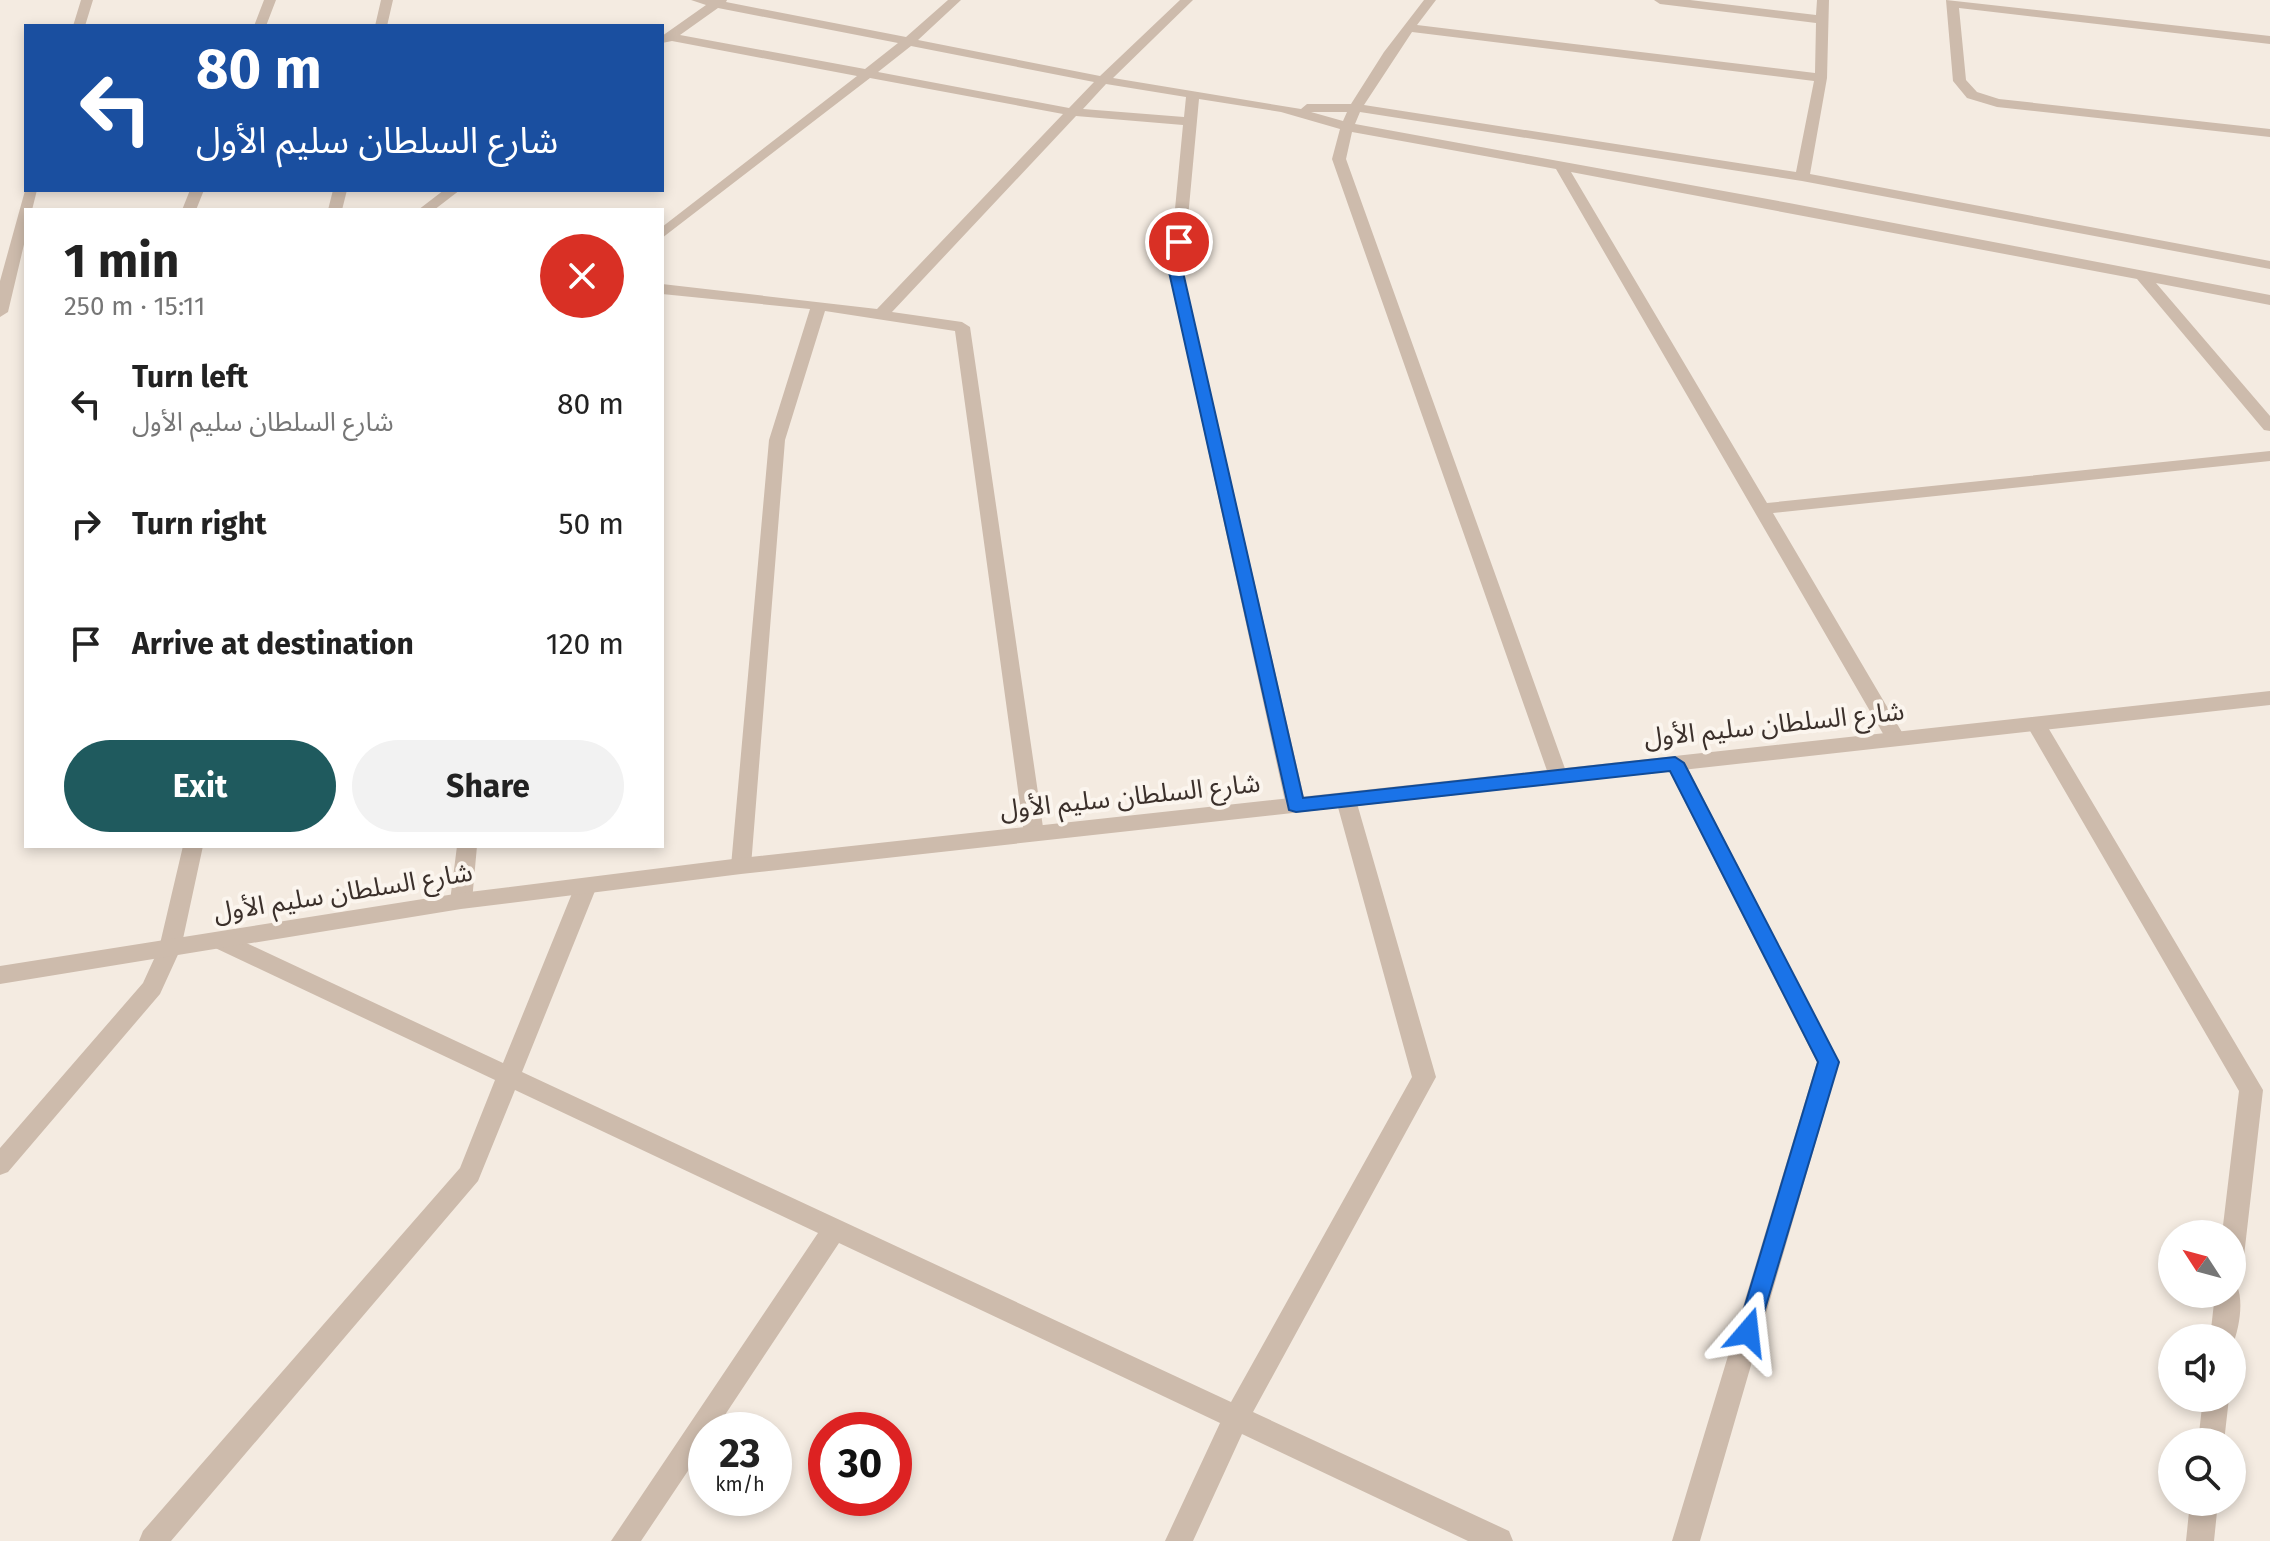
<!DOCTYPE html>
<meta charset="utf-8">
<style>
body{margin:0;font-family:"Fira Sans","Noto Sans Arabic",sans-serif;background:#f2f2f2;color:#222;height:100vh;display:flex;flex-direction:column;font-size:30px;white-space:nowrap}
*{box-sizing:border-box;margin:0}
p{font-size:26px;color:#767676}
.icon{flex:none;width:44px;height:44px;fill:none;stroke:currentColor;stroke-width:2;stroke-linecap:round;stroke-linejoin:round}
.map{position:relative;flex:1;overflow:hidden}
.side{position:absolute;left:24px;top:208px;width:640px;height:640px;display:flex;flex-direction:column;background:#fff;border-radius:0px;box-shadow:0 4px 12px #0003}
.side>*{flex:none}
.banner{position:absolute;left:24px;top:24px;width:640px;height:168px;border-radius:0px;box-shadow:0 4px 12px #0003;background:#1a4fa0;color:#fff;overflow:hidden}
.needle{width:52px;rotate:306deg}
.tools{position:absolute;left:2158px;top:1220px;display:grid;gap:16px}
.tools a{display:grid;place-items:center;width:88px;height:88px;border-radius:50%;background:#fff;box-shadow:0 4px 12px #0003;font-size:40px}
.speed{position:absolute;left:688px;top:1412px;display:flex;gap:16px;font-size:40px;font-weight:700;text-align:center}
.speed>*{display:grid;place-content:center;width:104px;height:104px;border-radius:50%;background:#fff;box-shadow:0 4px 12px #0003;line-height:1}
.speed small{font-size:20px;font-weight:400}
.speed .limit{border:12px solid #d22;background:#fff;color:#111}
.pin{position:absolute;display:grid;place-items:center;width:68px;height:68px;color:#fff;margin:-34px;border:4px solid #fff;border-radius:50%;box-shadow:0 2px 8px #0007}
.me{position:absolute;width:88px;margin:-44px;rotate:17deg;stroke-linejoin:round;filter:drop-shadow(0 0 6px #0008)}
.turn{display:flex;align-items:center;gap:28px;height:168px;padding:0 40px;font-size:36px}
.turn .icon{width:104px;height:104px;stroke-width:2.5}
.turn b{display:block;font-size:56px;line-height:68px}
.round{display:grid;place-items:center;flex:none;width:84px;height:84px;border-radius:42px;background:#f2f2f2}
.head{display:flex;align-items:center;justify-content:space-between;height:136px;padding:0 40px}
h1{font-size:48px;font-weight:700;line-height:60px}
.button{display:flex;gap:16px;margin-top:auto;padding:16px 40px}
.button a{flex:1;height:92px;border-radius:48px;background:#1f5a5e;color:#fff;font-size:32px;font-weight:700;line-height:92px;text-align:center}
.button a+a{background:#f2f2f2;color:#222}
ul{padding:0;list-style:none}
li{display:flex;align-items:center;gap:24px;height:120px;padding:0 40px}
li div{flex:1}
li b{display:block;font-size:30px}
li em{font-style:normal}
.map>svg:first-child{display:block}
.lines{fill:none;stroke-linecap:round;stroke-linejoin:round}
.minor{fill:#cdbbac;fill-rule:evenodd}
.tertiary{fill:#cdbbac;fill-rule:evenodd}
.route{fill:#1a73e8;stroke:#114b97;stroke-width:2}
.labels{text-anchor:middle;stroke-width:8;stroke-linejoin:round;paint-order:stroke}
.street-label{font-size:26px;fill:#3b302b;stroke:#fbf5ee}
</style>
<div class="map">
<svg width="2270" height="1541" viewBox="0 0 2270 1541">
<rect width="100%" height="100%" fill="#f4ebe1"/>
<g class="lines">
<path class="minor" d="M81 0H93L85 26H73Z
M264 0H276L266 26H254Z
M381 0H393L387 26H375Z
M691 0H727L726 2 906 37 948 0H961L918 40 1100 76 1180 0H1193L1113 78 1301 109 1307 104H1351L1384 52 1424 0H1436L1417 25 1815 73 1816 23 1660 4 1654 0H1690L1816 15 1817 0H1829L1827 78 1810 174 2270 261V269L1802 181 1360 112 1355 124 1789 203 2270 295V305L2156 283 2270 416V431L2264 430 2137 279 1571 172 1767 503 2270 451V461L1773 513 1906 739 1896 746 1889 744 1556 169 1352 132 1346 159 1568 777 1565 782H1551L1332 159 1340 129 1281 112 1199 99 1183 272 1306 806 1303 811H1289L1286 806 1169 272 1183 125 1076 116 892 312 962 322 970 327 1044 834 1041 839H1027L1024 834 955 331 825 311 785 440 751 866 748 872H734L731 866 769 440 810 309 662 294V284L877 309 1063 114 870 78 662 238V227L857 76 672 41 662 43V36L706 5ZM718 8 898 43 865 69 680 35ZM1412 32 1814 81 1796 172 1364 105ZM911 46 1094 82 1069 108 878 72ZM1106 84 1186 97 1184 117 1083 109ZM1311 112H1347L1343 121Z
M1946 0 2270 36V44L1959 8 1966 80 1977 92 1999 99 2270 129V137L1997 107 1967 98 1953 81Z
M26 187V190H37L32 210H26V236L8 312 0 317V281Z
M190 190H204L196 210H182Z
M333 190H347L342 210H328Z
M444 190H460L434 210H418Z
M2036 717 2043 719 2263 1090 2244 1256 2241 1264 2232 1267V1234H2222L2239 1091 2026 724Z
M1675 756 1682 758 1685 763 1839 1062 1700 1541H1672L1817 1062 1665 763 1668 758Z
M1346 793 1353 795 1356 800 1436 1077 1253 1412 1509 1531 1513 1541H1468L1242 1434 1193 1541H1165L1220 1423 839 1243 715 1430H706V1444L641 1541H611L818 1233 515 1090 478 1181 171 1541H139L143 1531 460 1168 495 1080 211 946 208 940 211 934 219 932 227 934 503 1063 575 886 579 880H593L597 886 522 1072 1231 1402 1412 1077 1336 800 1339 795Z
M183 846H203L181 948 160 994 8 1172 0 1175V1148L143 983 159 948Z
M457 846H477L472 901 469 907H453L450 901Z
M2232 1284 2237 1286C2244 1301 2239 1331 2232 1346V1338H2210L2215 1294H2232Z
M2203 1398H2229L2224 1442H2198Z
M2190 1502H2218L2214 1541H2186Z"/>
<path class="tertiary" d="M2270 691V705L741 874 461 909 0 984V966L461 893 741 858Z"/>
</g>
<path class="route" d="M1179 238 1185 242 1183 272 1303 798 1675 757 1684 763 1839 1062 1756 1339 1748 1342 1740 1339 1737 1332 1818 1062 1670 771 1296 812 1289 810 1169 272 1172 242Z"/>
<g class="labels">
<g class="street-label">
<text transform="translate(1774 724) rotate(-6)" y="9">شارع السلطان سليم الأول</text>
<text transform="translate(1130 796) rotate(-6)" y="9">شارع السلطان سليم الأول</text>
<text transform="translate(343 892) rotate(-9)" y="9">شارع السلطان سليم الأول</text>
</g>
</g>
</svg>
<div class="tools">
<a><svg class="needle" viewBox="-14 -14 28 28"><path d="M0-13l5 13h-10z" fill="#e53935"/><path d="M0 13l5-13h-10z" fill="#767676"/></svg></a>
<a><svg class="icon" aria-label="sound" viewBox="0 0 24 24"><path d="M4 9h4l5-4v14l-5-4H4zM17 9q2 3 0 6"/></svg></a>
<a><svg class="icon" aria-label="search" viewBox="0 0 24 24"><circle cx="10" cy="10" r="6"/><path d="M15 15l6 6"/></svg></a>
</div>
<div class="speed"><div>23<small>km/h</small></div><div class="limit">30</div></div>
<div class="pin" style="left:1179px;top:242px;background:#d93025"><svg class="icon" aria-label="arrive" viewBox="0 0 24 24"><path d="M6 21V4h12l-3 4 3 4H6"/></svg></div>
<svg class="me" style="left:1748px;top:1332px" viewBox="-20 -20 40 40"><path d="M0-17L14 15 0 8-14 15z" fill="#1a73e8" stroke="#fff" stroke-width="4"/></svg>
<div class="banner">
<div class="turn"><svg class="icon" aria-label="left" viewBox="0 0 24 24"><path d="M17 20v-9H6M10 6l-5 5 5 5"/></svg><div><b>80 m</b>شارع السلطان سليم الأول</div></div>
</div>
<section class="side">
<div class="head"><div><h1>1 min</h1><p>250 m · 15:11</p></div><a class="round" style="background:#d93025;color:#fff"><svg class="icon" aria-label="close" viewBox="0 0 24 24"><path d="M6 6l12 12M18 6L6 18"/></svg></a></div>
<ul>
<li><svg class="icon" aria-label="left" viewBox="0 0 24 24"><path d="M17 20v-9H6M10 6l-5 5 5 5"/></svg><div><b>Turn left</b><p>شارع السلطان سليم الأول</p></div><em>80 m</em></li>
<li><svg class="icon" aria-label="right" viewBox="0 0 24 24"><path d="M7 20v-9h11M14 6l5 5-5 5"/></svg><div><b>Turn right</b></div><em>50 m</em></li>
<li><svg class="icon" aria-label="arrive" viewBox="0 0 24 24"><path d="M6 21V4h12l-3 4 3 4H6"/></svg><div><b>Arrive at destination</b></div><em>120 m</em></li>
</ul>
<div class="button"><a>Exit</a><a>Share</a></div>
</section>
</div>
